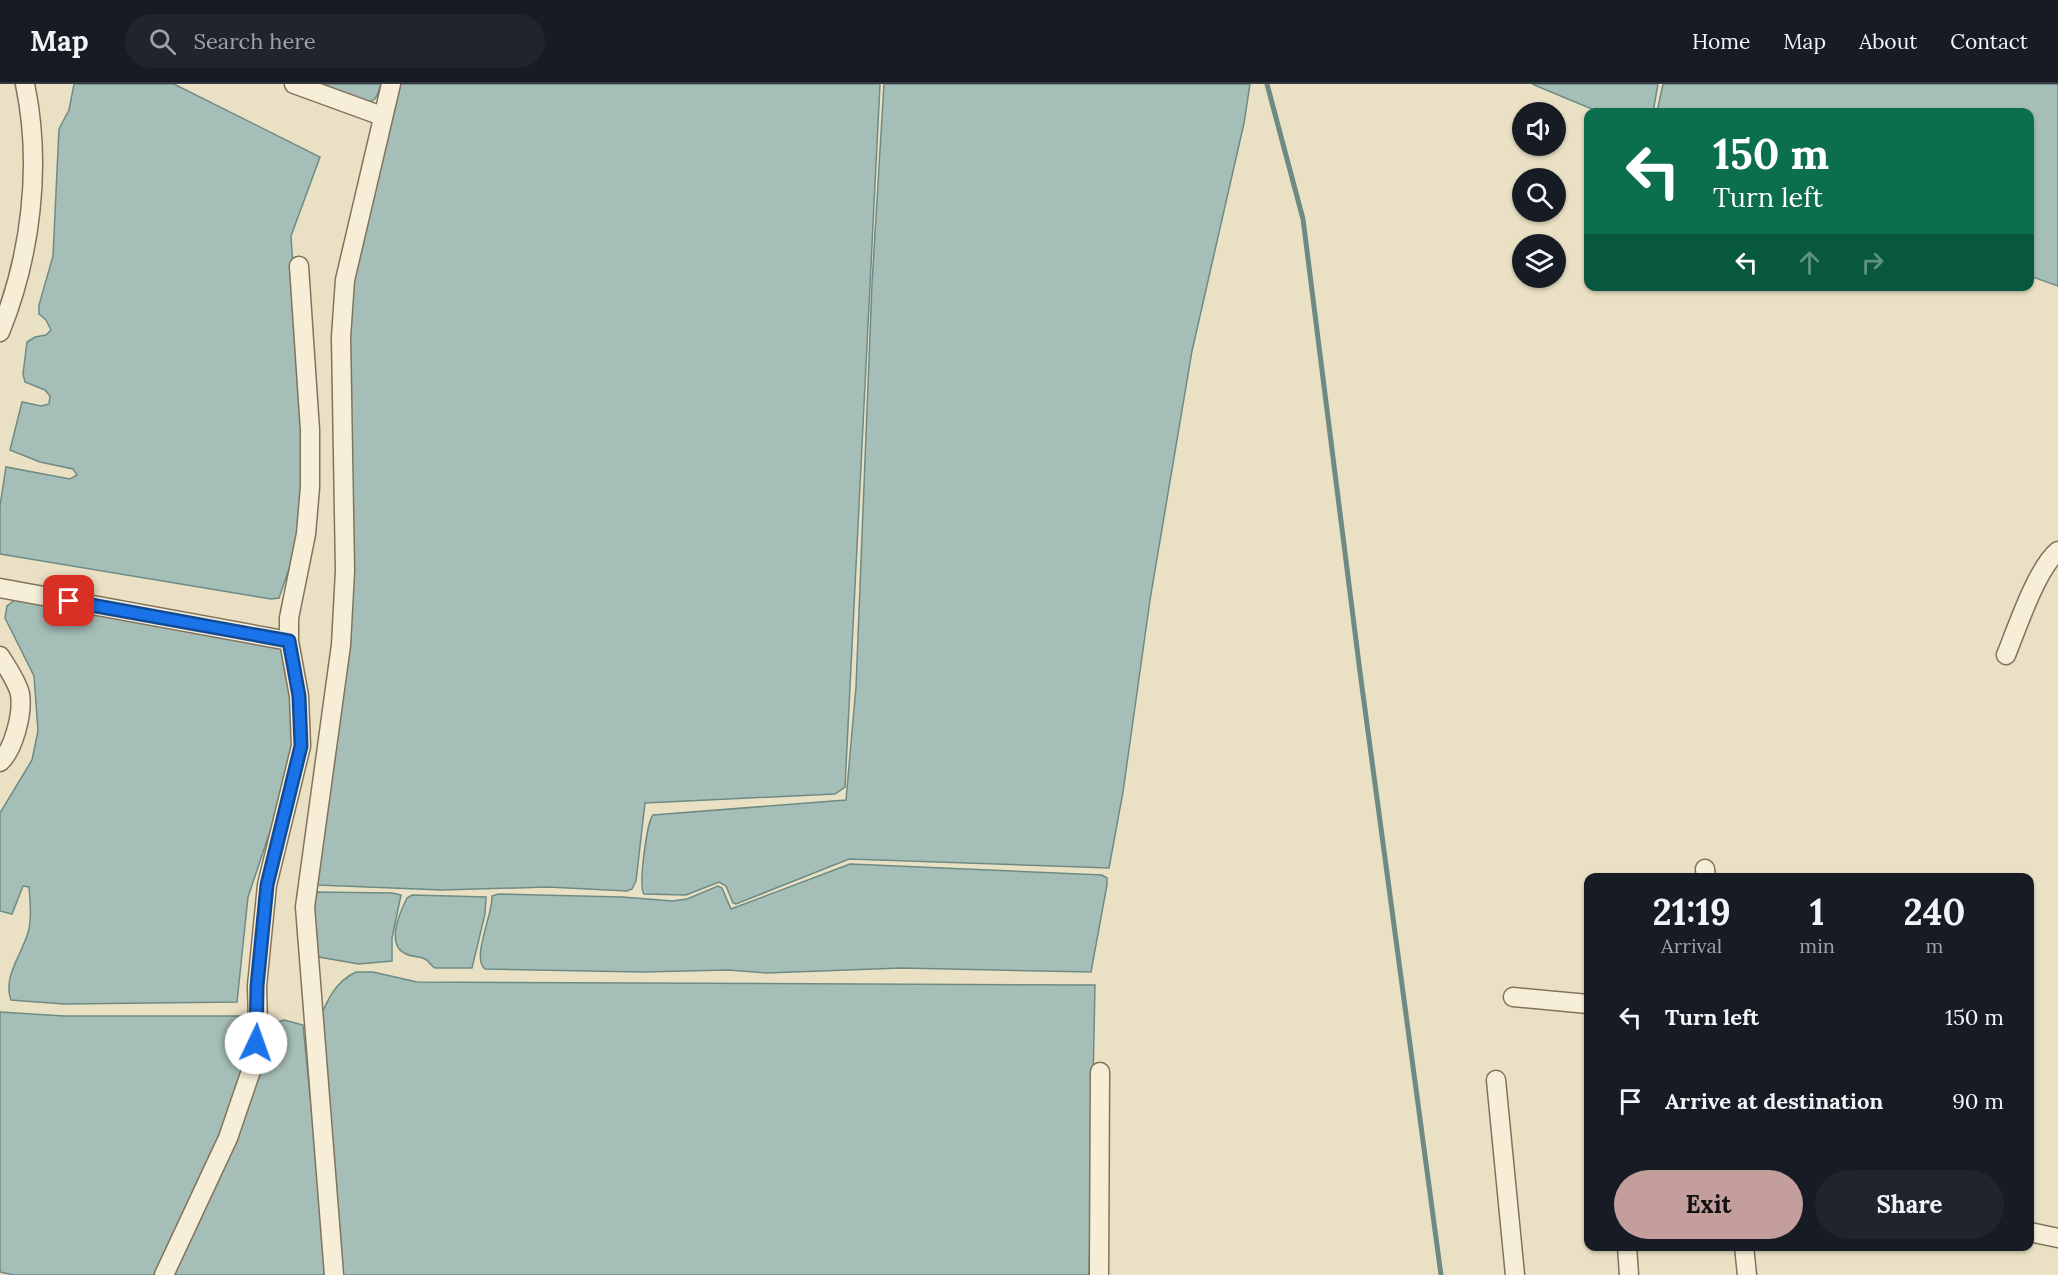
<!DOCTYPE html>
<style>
body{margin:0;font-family:Lora,serif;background:#20242c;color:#f1f3f6;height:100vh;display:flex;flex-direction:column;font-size:22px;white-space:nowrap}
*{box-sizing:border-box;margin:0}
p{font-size:20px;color:#9ea1a6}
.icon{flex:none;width:33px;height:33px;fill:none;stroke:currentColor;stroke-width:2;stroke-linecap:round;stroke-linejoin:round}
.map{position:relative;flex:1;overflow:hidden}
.side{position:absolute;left:1584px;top:789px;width:450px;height:378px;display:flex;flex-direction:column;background:#171b24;border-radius:12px;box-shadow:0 2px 4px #0004}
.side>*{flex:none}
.top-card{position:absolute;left:1584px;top:24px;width:450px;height:183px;border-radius:12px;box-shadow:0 2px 4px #0004;background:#0b6e4f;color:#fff;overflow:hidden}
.tools{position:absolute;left:1512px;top:18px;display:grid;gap:12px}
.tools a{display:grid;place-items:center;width:54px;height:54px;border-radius:50%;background:#171b24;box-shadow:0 2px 4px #0004;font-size:30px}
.pin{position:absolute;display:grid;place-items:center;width:51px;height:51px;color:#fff;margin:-26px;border-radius:12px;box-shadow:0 3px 9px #0006}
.me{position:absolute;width:66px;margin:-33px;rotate:3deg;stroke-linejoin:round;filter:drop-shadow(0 0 4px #0008)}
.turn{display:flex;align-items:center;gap:21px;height:126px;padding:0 30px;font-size:27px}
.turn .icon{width:78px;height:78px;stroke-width:2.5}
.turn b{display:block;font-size:42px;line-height:51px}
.lanes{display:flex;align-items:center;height:57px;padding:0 30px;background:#0003;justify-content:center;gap:30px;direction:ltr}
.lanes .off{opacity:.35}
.eta{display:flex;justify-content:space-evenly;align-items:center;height:102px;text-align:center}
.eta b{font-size:36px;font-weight:700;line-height:42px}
.cta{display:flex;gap:12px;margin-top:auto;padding:12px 30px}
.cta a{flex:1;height:69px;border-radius:36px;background:#c49e9d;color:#111;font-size:24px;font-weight:700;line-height:69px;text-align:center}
.cta a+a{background:#20242c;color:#f1f3f6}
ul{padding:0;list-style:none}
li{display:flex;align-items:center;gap:18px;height:84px;padding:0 30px}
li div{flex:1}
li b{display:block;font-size:22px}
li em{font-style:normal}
header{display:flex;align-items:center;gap:36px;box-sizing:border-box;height:84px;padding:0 30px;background:#171b24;border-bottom:2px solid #363941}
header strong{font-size:28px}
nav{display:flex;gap:33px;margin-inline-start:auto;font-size:21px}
.search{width:420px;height:54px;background:#20242c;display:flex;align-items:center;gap:15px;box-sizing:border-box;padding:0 21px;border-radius:33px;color:#9ea1a6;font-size:22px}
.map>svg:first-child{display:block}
.water{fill:#a6beb8;stroke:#6d8b85;stroke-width:1.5}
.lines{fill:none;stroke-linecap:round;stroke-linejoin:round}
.stream{stroke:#6d8b85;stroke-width:5}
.minor-casing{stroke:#83735c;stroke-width:21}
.minor{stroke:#f6eed7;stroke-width:18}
.route-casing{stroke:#114b97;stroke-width:15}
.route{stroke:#1a73e8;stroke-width:10}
</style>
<header>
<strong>Map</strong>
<div class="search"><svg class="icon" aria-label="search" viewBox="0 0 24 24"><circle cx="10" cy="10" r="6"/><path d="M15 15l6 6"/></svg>Search here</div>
<nav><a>Home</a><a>Map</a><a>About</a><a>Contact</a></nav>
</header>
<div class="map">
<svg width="2058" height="1191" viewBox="0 0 2058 1191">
<rect width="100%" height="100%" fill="#eae1c4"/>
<path class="water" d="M74 0H174L320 73 291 152 303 338 302 426 291 479 279 514 271 515 0 470V422L6 383 70 395 77 391 73 385 40 378 10 366 22 318 41 322 49 320 50 312 45 306 25 298 23 290 27 258 35 253 46 251 51 246 46 236 39 230V221L53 172 59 45 69 26Z
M301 0H381C379 6 378 14 372 17 358 24 316 5 301 0Z
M393 0H880L845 703 835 710 645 719 636 797 632 805 627 807 548 803 442 806 318 801 314 797 336 609 341 216Z
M884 0H1250L1244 39 1192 267 1150 516 1123 708 1109 784 849 775 736 820 733 819 726 802 719 798 686 811 644 810C638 803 647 737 653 731L846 716 856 603 872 200Z
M1532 0H1658L1653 28H1599Z
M1663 0H2058V202L2030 192V28H1657Z
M16 515 280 557 285 590 297 632 287 697 248 813 237 918 64 920 11 916C2 892 24 868 29 845 32 831 30 816 29 803L23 802 12 830 0 827V729L32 676 38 647 34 592 5 534 7 522Z
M850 780 1102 791 1107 794V801L1091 888 902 884 766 889 728 886 642 888 485 885C471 874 493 831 492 812L498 810 622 813 673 817 687 815 718 802 722 804 731 825Z
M313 808 392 809 401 811 392 854V877L359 880 313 872Z
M412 811 486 813 485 830 472 884H435C431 882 429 877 425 875 419 872 412 873 406 870 385 861 400 828 407 814Z
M356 888H373L417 898 1095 901 1089 1191H337L317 941C326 919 334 898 356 888Z
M0 928 64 932H245V994L163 1191H14L0 1188Z
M284 936 303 941 328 1191H173L267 941Z"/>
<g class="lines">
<path class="stream" d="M1267 0 1303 135 1360 588 1441 1191"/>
<g class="minor-casing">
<path id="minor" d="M294 0 382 32
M0 248C31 172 42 81 25 0
M0 504 289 557 299 612 301 662 267 801 257 902 258 939 254 978 228 1054 164 1191
M289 557V534L306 450 310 403V346L299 182
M2006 571C2017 544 2037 484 2058 467
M0 572C7 583 17 597 20 610 23 629 14 665 0 678
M1705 785 1706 794
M1513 913 1588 920
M1496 996 1515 1191
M2030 1148 2058 1154
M1627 1162 1629 1191
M1744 1162 1747 1191
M334 1191 305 823 341 561 345 487 341 253 345 196 391 0
M1099 1191 1100 988"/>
</g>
<use href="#minor" class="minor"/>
</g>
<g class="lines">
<g class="route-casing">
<path id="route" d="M69 517 289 557 299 612 301 662 267 801 257 902 256 959"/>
</g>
<use href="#route" class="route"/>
</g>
</svg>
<div class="tools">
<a><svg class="icon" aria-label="sound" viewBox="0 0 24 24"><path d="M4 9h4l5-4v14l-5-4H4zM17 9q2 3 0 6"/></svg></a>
<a><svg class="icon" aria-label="search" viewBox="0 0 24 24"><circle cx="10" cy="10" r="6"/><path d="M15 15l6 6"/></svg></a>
<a><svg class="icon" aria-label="layers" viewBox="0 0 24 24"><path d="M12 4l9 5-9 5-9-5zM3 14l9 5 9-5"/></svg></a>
</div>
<div class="pin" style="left:69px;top:517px;background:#d93025"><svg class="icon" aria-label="arrive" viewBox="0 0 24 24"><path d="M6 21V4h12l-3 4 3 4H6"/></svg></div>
<svg class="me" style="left:256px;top:959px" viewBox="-20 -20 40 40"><circle r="19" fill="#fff"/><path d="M0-13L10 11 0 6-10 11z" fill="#1a73e8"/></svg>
<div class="top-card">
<div class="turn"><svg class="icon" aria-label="left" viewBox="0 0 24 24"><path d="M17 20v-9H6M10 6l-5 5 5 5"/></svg><div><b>150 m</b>Turn left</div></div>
<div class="lanes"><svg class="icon" aria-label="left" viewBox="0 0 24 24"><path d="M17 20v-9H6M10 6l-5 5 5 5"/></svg><svg class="icon off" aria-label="ahead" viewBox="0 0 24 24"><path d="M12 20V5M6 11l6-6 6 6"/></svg><svg class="icon off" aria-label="right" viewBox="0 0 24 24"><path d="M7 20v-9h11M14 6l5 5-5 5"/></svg></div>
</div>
<section class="side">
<div class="eta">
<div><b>21:19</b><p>Arrival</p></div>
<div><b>1</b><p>min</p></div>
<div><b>240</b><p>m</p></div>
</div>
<ul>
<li><svg class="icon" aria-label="left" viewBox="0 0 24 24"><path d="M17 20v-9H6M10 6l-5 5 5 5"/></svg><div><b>Turn left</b></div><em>150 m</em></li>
<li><svg class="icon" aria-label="arrive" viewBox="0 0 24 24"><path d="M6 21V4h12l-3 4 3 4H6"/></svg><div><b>Arrive at destination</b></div><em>90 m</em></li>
</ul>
<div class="cta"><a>Exit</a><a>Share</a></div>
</section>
</div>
